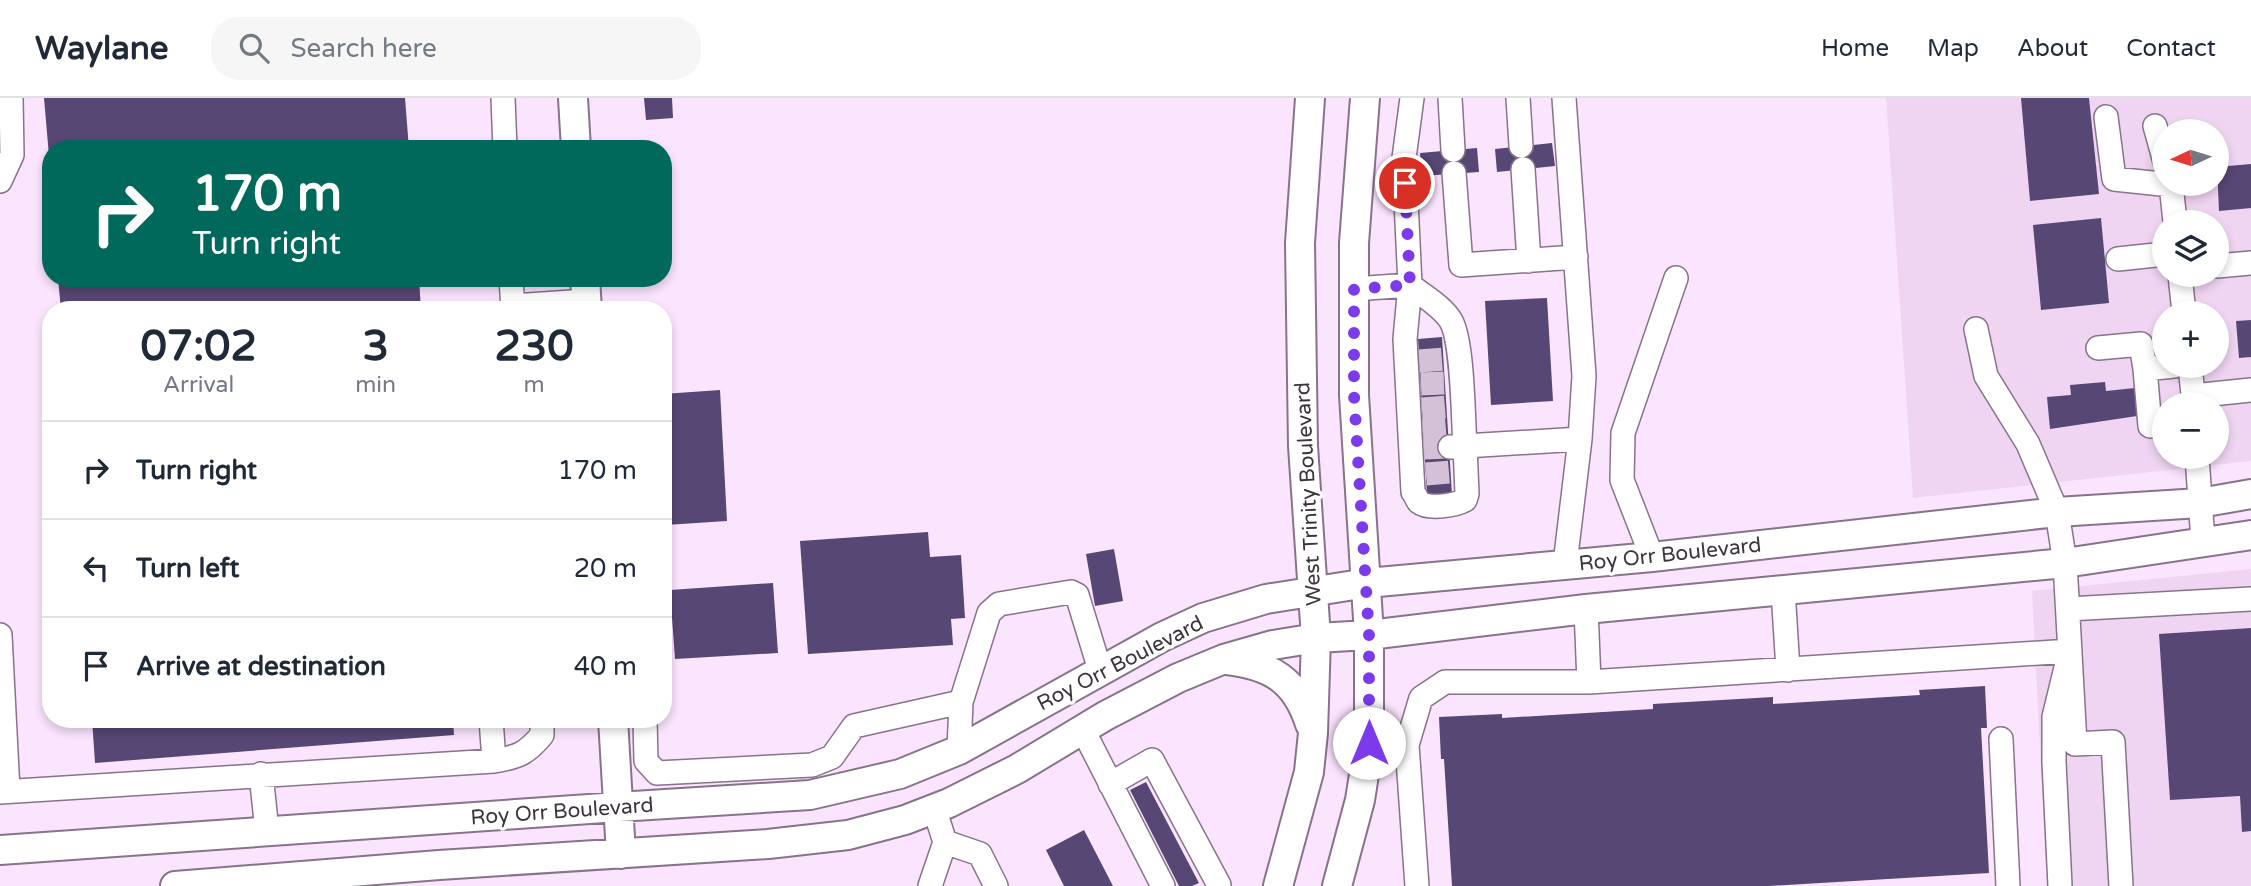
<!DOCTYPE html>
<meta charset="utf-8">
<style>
body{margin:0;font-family:"Varela Round",sans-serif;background:#f6f6f7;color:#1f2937;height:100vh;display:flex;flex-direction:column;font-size:26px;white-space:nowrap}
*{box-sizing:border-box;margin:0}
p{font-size:23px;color:#747a83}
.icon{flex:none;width:38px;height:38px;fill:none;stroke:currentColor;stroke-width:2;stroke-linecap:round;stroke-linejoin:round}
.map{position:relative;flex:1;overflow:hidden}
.details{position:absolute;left:42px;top:203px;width:630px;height:427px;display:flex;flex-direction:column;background:#fff;border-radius:28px;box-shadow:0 4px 10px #0003}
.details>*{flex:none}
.banner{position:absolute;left:42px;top:42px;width:630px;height:147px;border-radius:28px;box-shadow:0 4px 10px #0003;background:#00695c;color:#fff;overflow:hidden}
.needle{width:46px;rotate:266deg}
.buttons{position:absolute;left:2152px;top:21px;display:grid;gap:14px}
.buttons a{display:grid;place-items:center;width:77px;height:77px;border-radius:50%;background:#fff;box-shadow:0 4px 10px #0003;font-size:35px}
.pin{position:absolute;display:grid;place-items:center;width:60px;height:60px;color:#fff;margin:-30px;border:4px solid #fff;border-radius:50%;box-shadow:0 2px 7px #0007}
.me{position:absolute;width:77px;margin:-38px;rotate:0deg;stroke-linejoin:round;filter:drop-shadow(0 0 5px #0008)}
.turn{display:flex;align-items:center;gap:24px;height:147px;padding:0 35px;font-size:32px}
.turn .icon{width:91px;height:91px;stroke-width:2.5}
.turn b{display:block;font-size:49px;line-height:60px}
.eta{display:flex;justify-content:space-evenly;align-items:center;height:119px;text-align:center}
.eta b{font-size:42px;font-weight:700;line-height:49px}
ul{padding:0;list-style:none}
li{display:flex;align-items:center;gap:21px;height:98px;padding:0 35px;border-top:2px solid #e0e1e3}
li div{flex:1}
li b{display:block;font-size:26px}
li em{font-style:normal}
header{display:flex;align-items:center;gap:42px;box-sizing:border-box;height:98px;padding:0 35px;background:#fff;border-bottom:2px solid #e0e1e3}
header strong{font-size:33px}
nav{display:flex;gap:38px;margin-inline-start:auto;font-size:24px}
.search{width:490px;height:63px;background:#f6f6f7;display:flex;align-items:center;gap:18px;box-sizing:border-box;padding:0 24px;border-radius:28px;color:#747a83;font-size:26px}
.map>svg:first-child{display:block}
.built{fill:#f0d5f3;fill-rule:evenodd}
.building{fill:#564774}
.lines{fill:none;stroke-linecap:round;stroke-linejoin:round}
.minor-tunnel{stroke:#d5c1d7;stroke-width:23;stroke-dasharray:23 11;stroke-linecap:butt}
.minor-casing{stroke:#87738a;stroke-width:26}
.major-casing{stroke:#87738a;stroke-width:32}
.minor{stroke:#fff;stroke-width:23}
.major{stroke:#fff;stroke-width:28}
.route{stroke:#7c3aed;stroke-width:12;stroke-dasharray:0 21.6}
.labels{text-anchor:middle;stroke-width:7;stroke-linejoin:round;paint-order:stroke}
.street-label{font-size:21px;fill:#3c333d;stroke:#fff}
</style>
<header>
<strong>Waylane</strong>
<div class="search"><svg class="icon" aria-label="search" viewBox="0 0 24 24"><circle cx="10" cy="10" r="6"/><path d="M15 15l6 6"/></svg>Search here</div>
<nav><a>Home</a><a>Map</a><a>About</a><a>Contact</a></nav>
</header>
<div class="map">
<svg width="2251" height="788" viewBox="0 0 2251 788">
<rect width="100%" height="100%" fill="#fbe4fe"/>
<path class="built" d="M1886 0H2251V363L1913 400ZM2165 33H2217V86H2165ZM2165 124H2217V177H2165ZM2165 215H2217V268H2165ZM2165 306H2217V359H2165Z
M2251 471V788H2047L2032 493Z"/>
<path class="building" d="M44 0H405L409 51H51V58H49Z
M644 0H672L673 20 646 22Z
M2021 0H2089L2099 96 2030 103Z
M1552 45 1555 68 1497 74 1495 51Z
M1477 50 1479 74 1422 78 1420 55Z
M2251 66V110L2219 113 2217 69Z
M2101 120 2109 205 2041 212 2033 127Z
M58 180H419L421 212H61Z
M1547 200 1553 303 1491 307 1485 203Z
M2251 222V259L2239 260 2236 223Z
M1442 239 1452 397 1427 398 1418 241Z
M2105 284 2106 293 2135 290 2137 318 2050 331 2047 299 2071 297 2070 287Z
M720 292 727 423 666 427 663 381V296Z
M928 434 930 459 961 457 965 520 951 521 953 547 808 556 800 443Z
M1114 451 1123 503 1095 508 1086 456Z
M773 485 778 555 675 561 670 492Z
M2251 530V733L2242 734 2240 698 2170 702 2159 536Z
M1985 588 1987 630H1981L1989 775 1769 788H1452L1444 661H1441L1439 619 1502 616V620L1653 611V606L1773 599V606L1920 597 1919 592Z
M92 621H453L454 637 95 665Z
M1146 684 1199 785 1192 788H1179L1130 692Z
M1084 732 1113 788H1064L1046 752Z"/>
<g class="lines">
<path class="minor-tunnel" d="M1419 263 1444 261
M1421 286 1445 285
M1422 311 1446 309
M1423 333 1448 331
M1424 350 1449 349
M1426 376 1450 374"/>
<g class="minor-casing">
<path id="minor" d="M503 0 505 51
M1450 0 1453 52
M1518 0 1521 48
M1564 0 1584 278 1580 341
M2106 19 2114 81 2171 87
M2155 28 2165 64
M1523 71 1529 163
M1454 75 1461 167 1576 159
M0 83 12 57 11 0
M2171 86 2175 124
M2118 161 2165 156
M2217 168 2251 165
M2180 177 2184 215
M511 180 513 212
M1410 187C1423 198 1442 208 1451 223 1463 244 1463 321 1465 348L1580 341 1565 466
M1410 187 1405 241 1413 394C1415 396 1417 402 1419 404 1429 412 1456 407 1465 402L1467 396 1465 348 1450 349
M1354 191 1410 187 1404 60 1412 0
M513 208 586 203
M1976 231 1986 278 2028 346 2057 414 2065 465 2075 646 2113 644 2121 788
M2098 250 2141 246 2145 271
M2190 268 2194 306
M2193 298 2251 292
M2150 328 2145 271 2174 268
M2197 359 2203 443
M1652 459 1622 382 1623 335 1676 180
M1783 492 1788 572
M2068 511 2251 501
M0 537 8 693
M1589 584 2070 553 2054 619V664L2060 788
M491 621 494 663
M645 621 646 663 657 675 812 667 832 659 854 628 961 604
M1083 632 1163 788
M2001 641 2008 788
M959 652 961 604 989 515 999 506 1071 494 1077 497 1100 572
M261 676 267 733
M1110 686 1152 662 1219 787 1218 788
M0 694 494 663C518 659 526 656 542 637V621
M945 744 980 756 996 788
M930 788 945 744 934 710
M1417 788 1407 647 1421 600 1445 584H1589L1586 511"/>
</g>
<g class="major-casing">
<path id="major" d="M573 0 576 51
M585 180 587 212
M1227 562C1271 567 1296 582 1310 626
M613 621 621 756
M0 752 618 709 810 697 900 676 959 652 1162 539 1203 520 1266 501 1367 485 1652 459 2057 414 2200 405 2251 396
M175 788 439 767 768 746 848 737 905 722 949 705 1017 671 1105 618 1178 580 1224 561 1273 547 1316 540 1369 537 1586 511 2065 465 2251 437
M1278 788 1309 674 1313 635 1316 540 1303 348 1300 145 1310 0
M1337 788 1360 702 1369 645V537L1354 297V145L1365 0"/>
</g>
<use href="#minor" class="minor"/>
<use href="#major" class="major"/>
</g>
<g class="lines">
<path class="route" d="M1369 645V537L1354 297V191L1410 187 1405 85"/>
</g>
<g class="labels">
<g class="street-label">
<text transform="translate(1308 396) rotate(-93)" y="7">West Trinity Boulevard</text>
<text transform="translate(1670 456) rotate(-6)" y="7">Roy Orr Boulevard</text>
<text transform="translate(1120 565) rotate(-27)" y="7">Roy Orr Boulevard</text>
<text transform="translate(562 713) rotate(-4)" y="7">Roy Orr Boulevard</text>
</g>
</g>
</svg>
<div class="buttons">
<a><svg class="needle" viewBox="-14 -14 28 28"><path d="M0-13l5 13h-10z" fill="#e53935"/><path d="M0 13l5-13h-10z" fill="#747a83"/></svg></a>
<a><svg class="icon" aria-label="layers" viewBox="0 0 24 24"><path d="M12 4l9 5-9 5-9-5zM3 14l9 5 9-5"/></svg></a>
<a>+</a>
<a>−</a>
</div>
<div class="pin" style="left:1405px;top:85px;background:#d93025"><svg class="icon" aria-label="arrive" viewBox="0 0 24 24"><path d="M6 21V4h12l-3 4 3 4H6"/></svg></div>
<svg class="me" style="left:1369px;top:645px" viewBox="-20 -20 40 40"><circle r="19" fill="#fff"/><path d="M0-13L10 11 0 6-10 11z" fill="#7c3aed"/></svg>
<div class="banner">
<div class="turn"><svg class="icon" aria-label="right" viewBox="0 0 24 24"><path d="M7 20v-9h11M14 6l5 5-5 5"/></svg><div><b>170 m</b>Turn right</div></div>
</div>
<section class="details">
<div class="eta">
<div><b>07:02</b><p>Arrival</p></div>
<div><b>3</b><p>min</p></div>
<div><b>230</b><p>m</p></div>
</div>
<ul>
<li><svg class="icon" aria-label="right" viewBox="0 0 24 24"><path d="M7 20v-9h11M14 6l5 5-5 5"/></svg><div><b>Turn right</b></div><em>170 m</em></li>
<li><svg class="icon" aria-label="left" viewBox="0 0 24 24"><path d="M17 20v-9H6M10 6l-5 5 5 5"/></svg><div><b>Turn left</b></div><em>20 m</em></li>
<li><svg class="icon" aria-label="arrive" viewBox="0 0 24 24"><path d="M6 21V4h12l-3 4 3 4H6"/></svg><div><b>Arrive at destination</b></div><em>40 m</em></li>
</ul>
</section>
</div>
